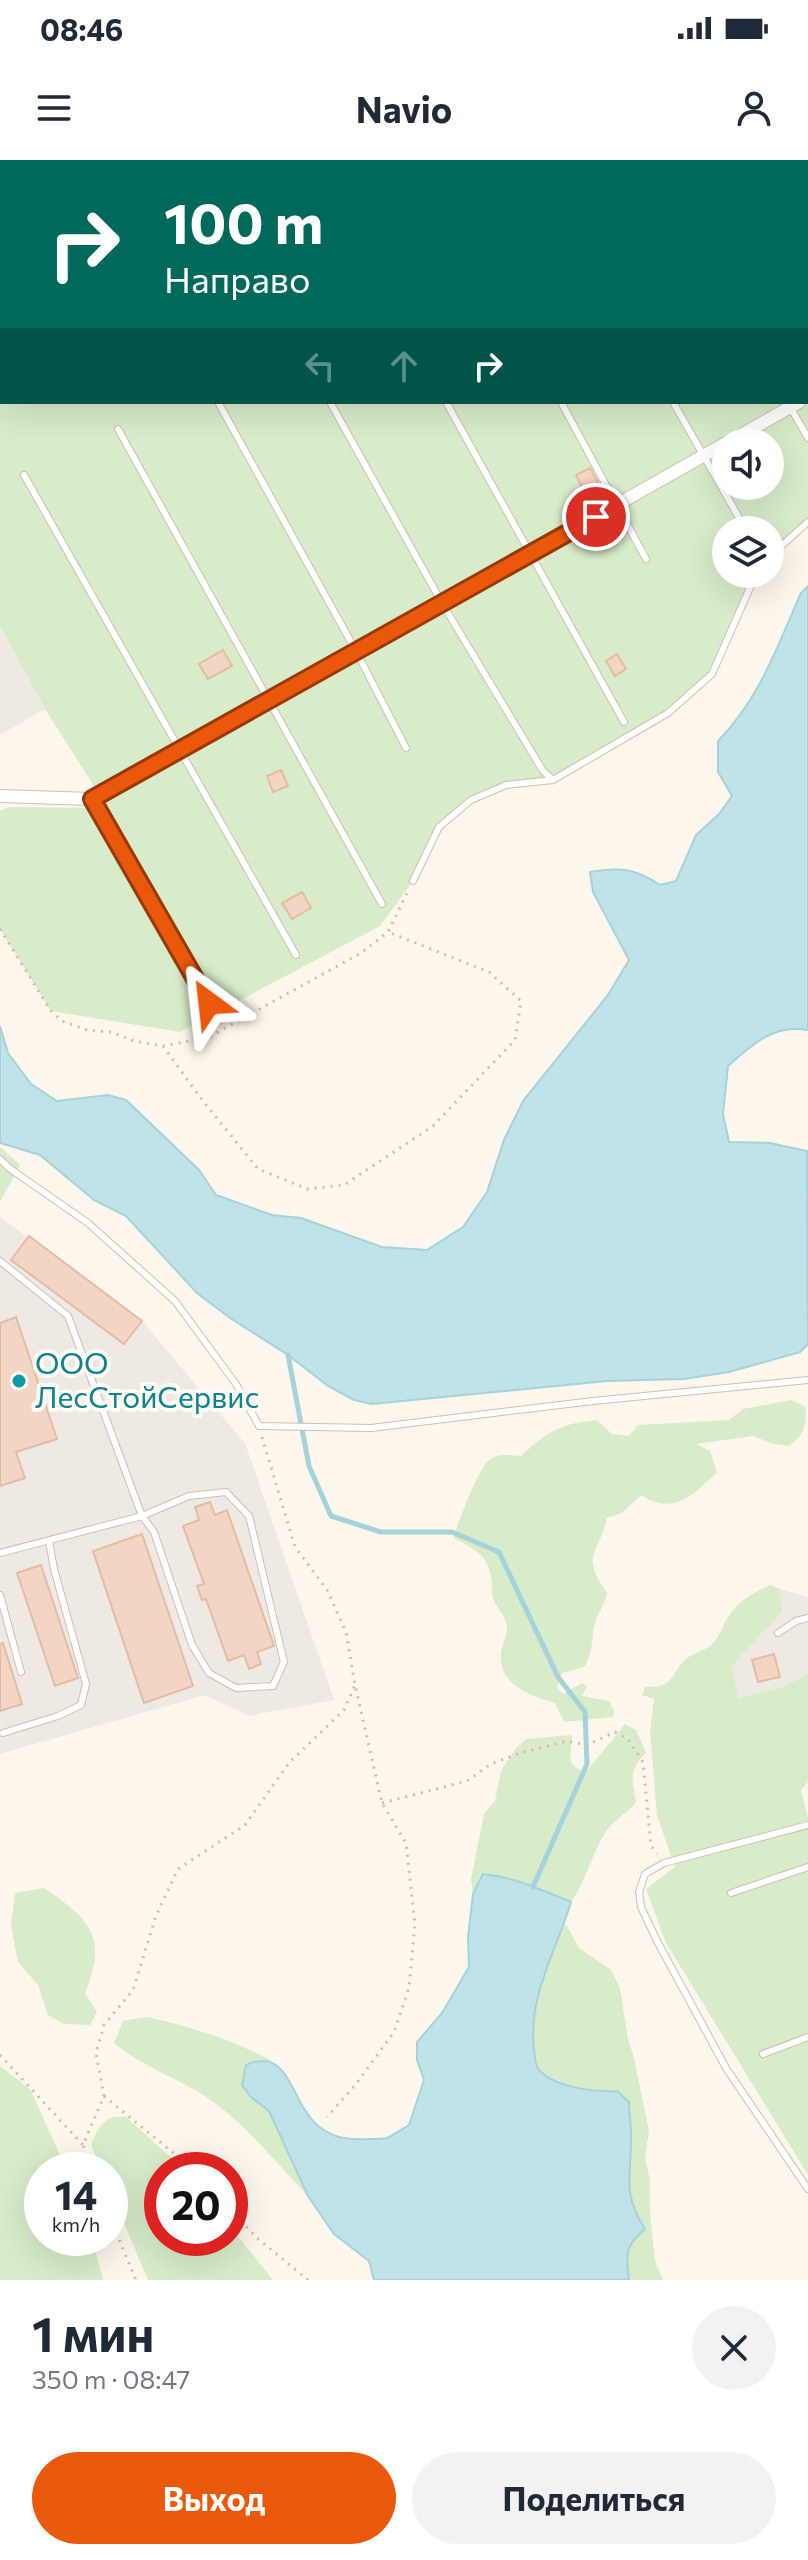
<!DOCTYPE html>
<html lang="ru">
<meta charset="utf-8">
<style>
body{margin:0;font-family:Commissioner,sans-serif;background:#f2f2f3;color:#1f2937;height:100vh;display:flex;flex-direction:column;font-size:30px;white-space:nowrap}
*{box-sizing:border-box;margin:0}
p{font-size:26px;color:#747a83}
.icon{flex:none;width:44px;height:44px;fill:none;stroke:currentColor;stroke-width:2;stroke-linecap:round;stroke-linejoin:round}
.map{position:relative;height:2120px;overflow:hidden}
.sheet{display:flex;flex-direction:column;background:#fff;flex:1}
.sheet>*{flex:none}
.guide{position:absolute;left:0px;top:0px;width:808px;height:244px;box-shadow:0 8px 32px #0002;background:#00695c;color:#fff;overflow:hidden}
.controls{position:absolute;left:712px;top:268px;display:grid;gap:16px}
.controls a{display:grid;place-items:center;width:72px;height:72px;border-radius:50%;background:#fff;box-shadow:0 8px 32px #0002;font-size:40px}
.speed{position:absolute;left:24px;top:1992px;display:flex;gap:16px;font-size:40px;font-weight:700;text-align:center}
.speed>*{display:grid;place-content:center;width:104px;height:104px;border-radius:50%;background:#fff;box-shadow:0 8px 32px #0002;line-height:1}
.speed small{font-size:20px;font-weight:400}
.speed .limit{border:12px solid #d22;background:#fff;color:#111}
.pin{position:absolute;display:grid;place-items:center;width:68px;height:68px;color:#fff;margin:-34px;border:4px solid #fff;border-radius:50%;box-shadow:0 2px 8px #0007}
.me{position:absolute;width:88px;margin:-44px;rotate:330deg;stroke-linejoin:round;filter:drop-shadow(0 0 6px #0008)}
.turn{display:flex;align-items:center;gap:28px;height:168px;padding:0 32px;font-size:36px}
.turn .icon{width:104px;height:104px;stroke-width:2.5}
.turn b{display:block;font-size:56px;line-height:68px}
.lanes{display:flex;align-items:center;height:76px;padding:0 32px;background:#0003;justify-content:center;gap:40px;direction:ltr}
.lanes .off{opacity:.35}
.round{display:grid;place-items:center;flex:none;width:84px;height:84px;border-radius:42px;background:#f2f2f3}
.summary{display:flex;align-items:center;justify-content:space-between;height:136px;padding:0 32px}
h1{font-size:48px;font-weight:700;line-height:60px}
.button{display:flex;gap:16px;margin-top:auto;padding:16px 32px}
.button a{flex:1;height:92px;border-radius:48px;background:#ea580c;color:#fff;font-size:32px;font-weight:700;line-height:92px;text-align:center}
.button a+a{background:#f2f2f3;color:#1f2937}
.status{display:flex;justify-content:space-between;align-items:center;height:56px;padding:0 40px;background:#fff;direction:ltr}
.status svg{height:22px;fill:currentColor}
header{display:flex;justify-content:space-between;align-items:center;height:104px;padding:0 32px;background:#fff;font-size:36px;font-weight:700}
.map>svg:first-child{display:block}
.industrial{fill:#efe9e4}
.green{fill:#d8ecc9;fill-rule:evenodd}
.water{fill:#bfe3e8;stroke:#a5d3da;stroke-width:2}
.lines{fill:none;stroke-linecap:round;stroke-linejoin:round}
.stream{stroke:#a5d3da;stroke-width:5}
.building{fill:#f3d5c3;stroke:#e6bba3;stroke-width:2}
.service-casing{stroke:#d1beb0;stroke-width:8}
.minor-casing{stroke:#d1beb0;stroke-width:14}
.path{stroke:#d9b8a5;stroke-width:3;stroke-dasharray:2 6;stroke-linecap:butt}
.service{stroke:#fff;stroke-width:6}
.minor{stroke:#fff;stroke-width:12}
.rail{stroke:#b9a8c9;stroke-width:5;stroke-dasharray:12 8;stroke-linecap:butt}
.route-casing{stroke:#983908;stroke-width:20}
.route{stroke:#ea580c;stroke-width:14}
.culture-dot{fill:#0f9aa8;stroke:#fffaf3;stroke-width:3}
.labels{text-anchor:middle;stroke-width:8;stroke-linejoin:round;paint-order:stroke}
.culture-label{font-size:30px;fill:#0d838f;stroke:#fffaf3;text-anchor:start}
</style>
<div class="status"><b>08:46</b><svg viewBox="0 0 49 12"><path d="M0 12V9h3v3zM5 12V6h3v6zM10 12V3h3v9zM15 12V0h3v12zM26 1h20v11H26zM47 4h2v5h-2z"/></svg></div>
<header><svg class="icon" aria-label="menu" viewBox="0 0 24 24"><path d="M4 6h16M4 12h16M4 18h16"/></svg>Navio<svg class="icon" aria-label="person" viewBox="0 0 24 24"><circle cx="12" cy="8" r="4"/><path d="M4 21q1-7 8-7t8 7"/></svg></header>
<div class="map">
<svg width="808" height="2120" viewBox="0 0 808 2120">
<rect width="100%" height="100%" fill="#fdf6ec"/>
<path class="industrial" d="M0 466 45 549 0 575Z
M0 1057 142 1161 245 1283 334 1540 249 1556 205 1535 0 1594Z
M780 1429 808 1437V1513L784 1527 737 1538 732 1504 782 1452Z"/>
<path class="green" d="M351 0H808V362L770 396V370H726V414H756L712 514 668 553 553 620 506 625 471 640 439 667 413 721 380 766 180 872 51 851 0 769V651L9 647 99 648 97 631 45 549 0 466V182L2 181V242H806V2H346ZM726 282H770V326H726Z
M0 987 20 1005 0 1042Z
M791 1240 806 1247C806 1266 805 1274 789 1286L774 1284 753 1276 696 1284 710 1291 717 1312C694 1335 673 1356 641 1335L622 1353 607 1358C598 1397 580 1393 607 1433 605 1445 598 1452 595 1463 591 1479 594 1492 584 1507L562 1513 557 1527 563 1534 582 1523 587 1526 582 1536 609 1541 614 1551 613 1557 564 1562 555 1543C529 1536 498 1524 501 1493 502 1484 507 1477 507 1469 507 1456 498 1451 494 1441 492 1436 492 1428 492 1423 489 1395 477 1391 454 1378 456 1365 479 1308 489 1300 498 1293 510 1295 521 1296 546 1272 562 1263 597 1260L612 1274 629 1276 638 1265 729 1260 743 1249Z
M770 1425 780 1429 782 1452 732 1505 738 1538 784 1527 808 1513V1622L801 1630 808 1658V2015L666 1783 646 1729 675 1707 657 1655 650 1571 654 1539 642 1535 645 1527C674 1527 668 1519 683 1502 691 1493 702 1492 710 1486 721 1476 722 1465 730 1454 740 1440 755 1432 770 1425Z
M625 1564 636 1570 646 1592C628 1613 632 1617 636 1642 626 1655 613 1660 605 1673 591 1696 586 1721 571 1742 542 1731 515 1717 484 1714L473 1734 471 1719 484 1654 495 1641 501 1611 515 1589 526 1579 572 1575C572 1595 563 1605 586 1612Z
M44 1728C91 1760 108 1777 85 1833L97 1852 90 1865 64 1864 48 1855 38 1825 18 1802 11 1765 15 1733Z
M565 1763 579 1788 611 1810 620 1828 628 1879 634 1898 649 1971 645 1998 650 2020V2053L655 2101 663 2120H629C627 2094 624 2088 645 2069 619 2029 634 2014 631 1973 630 1958 623 1944 617 1931 596 1932 557 1929 541 1912 515 1883 550 1792 565 1763Z
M147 1857C193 1867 233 1880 274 1902L258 1899 251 1937 269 1951 308 2036C281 2008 255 1976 225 1951 192 1922 147 1911 114 1883L123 1861Z
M0 1906 30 1929 67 2010H42V2078H92L103 2120H0Z
M114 1957H126L185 2010H162V2078H230V2066L273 2120H148L110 2030V2010H101L91 1984C96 1972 101 1960 114 1957Z"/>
<path class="water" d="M808 426V870C773 864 753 884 728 906L723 954 729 982 770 983 807 991 808 1184 800 1192 729 1212 684 1219 607 1221 372 1244 354 1240 328 1226 288 1195 230 1158 197 1133 126 1056 94 1040 40 995 0 983V866L8 893 31 924 57 941 108 935 126 940 199 1010 216 1035 272 1055 301 1058 382 1087 427 1090 463 1067 487 1032 504 980 523 941 608 835 629 800 593 732 590 712C619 707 635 708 660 725L676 721 696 675 719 654 732 636 718 612V581C759 540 778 485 801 433Z
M483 1714C514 1717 542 1730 571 1742 556 1792 528 1835 534 1889 535 1897 535 1907 541 1912 557 1928 597 1932 617 1931L629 1942C629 1953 631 1964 631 1975 632 2015 621 2032 645 2069 624 2087 626 2094 629 2120H374L369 2101 334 2074 308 2036 269 1951 251 1937 242 1925 246 1905C282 1888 290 1927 305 1950 320 1975 342 1981 368 1979 374 1979 381 1979 387 1978 394 1975 402 1969 409 1965L424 1920 417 1900V1882L442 1853 469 1807 468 1777 473 1734Z"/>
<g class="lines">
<path class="stream" d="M288 1195 309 1306 331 1356 381 1372H452L499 1392 558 1517 585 1552 587 1604 533 1727"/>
</g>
<path class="building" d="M590 308 599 325 585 333 576 315Z
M223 490 232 506 208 519 199 504Z
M617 494 626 509 615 516 606 501Z
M281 610 288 626 273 632 267 616Z
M302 732 311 748 292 759 282 743Z
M29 1076 142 1161 124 1184 11 1100Z
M16 1157 57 1279 16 1292 25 1318 0 1326V1163Z
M210 1342 215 1355 227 1350 274 1486 257 1492 261 1504 249 1509 244 1495 228 1501 206 1439 202 1440 197 1426 204 1424 183 1366 199 1360 195 1347Z
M142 1374 193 1526 144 1543 93 1391Z
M41 1405 78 1518 55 1526 17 1413Z
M3 1483 22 1544 0 1551V1484Z
M774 1494 780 1517 758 1522 752 1500Z"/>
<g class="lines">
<g class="service-casing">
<path id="service" d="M653 0 654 2
M768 0 769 2
M806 69 808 72
M218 242 356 491 406 588
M330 242 442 443 543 611 553 620
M446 242 624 562
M561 242 646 399
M673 242 746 370
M789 245 808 278
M118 269 382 744
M24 315 296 795
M770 396 808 362
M92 639 209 843
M413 721 439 667 471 640 506 625 553 620 668 553 712 514 756 414
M0 999 9 1008 88 1063 175 1141 236 1224 259 1266 371 1268 593 1241 808 1220
M0 1101 68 1156 142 1356 154 1372 192 1485 209 1513 236 1528 273 1526 284 1502 249 1356 226 1332 189 1336 142 1356 0 1393
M0 1435 21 1512
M778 1473 796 1461 808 1458
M3 1573 58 1556 81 1545 86 1524 54 1409 49 1381
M808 1665 664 1703 645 1714 639 1732 641 1747 657 1781 726 1908 808 2029
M731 1733 808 1707
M763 1894 808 1877"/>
</g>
<g class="minor-casing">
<path id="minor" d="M729 282 799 242
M0 636 92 639 109 631 726 283"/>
</g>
<path class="path" d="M0 769 51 851 62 861 87 870 111 872 134 881 163 886 209 877 361 793 388 772 408 731
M163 886 199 936 258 1009 308 1029 344 1025 433 966 515 880 521 841 489 812 388 772
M262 1277 295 1387 327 1430 346 1472 355 1525 382 1643 406 1683 415 1764 409 1828 394 1872 356 1924 327 1957
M382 1643 467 1621 491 1604 520 1593 567 1581 587 1585 615 1572 628 1579 643 1602 651 1686 657 1694
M0 1895 83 1985
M104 1936 194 2010
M93 2010 83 1985 104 1936 96 1893 104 1865 133 1830 156 1756 178 1709 245 1665 289 1603 344 1550 355 1525
M230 2049 257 2078 308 2120
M110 2058 136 2120"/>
<use href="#service" class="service"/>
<use href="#minor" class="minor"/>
<path class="rail" d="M45 2 48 0
M262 2 265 0
M0 27 2 26
M0 149 2 148"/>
</g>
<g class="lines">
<g class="route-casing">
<path id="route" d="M209 843 92 639 596 357"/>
</g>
<use href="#route" class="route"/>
</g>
<circle class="culture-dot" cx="19" cy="1221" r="8"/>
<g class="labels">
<g class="culture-label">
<text x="35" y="1214">ООО<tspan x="35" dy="34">ЛесСтойСервис</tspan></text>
</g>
</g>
</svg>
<div class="controls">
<a><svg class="icon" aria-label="sound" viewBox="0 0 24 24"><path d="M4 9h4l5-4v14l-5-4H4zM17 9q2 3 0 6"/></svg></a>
<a><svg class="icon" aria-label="layers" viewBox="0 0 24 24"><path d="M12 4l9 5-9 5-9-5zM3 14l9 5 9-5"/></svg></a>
</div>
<div class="speed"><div>14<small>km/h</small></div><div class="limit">20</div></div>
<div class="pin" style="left:596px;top:357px;background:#d93025"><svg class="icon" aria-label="arrive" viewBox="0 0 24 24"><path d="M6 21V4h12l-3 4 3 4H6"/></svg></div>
<svg class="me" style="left:209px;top:843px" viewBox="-20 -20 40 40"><path d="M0-17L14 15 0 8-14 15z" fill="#ea580c" stroke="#fff" stroke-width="4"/></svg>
<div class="guide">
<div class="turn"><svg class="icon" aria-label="right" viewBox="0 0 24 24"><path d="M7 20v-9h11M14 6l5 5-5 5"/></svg><div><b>100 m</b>Направо</div></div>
<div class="lanes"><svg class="icon off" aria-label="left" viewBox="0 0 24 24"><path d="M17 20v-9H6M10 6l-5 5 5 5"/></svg><svg class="icon off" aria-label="ahead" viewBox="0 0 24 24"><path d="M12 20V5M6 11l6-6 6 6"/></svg><svg class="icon" aria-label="right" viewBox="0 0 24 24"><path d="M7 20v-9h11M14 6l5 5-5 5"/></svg></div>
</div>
</div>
<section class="sheet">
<div class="summary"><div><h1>1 мин</h1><p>350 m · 08:47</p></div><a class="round"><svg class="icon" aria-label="close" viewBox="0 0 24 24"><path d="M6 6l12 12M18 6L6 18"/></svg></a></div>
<div class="button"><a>Выход</a><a>Поделиться</a></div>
</section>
